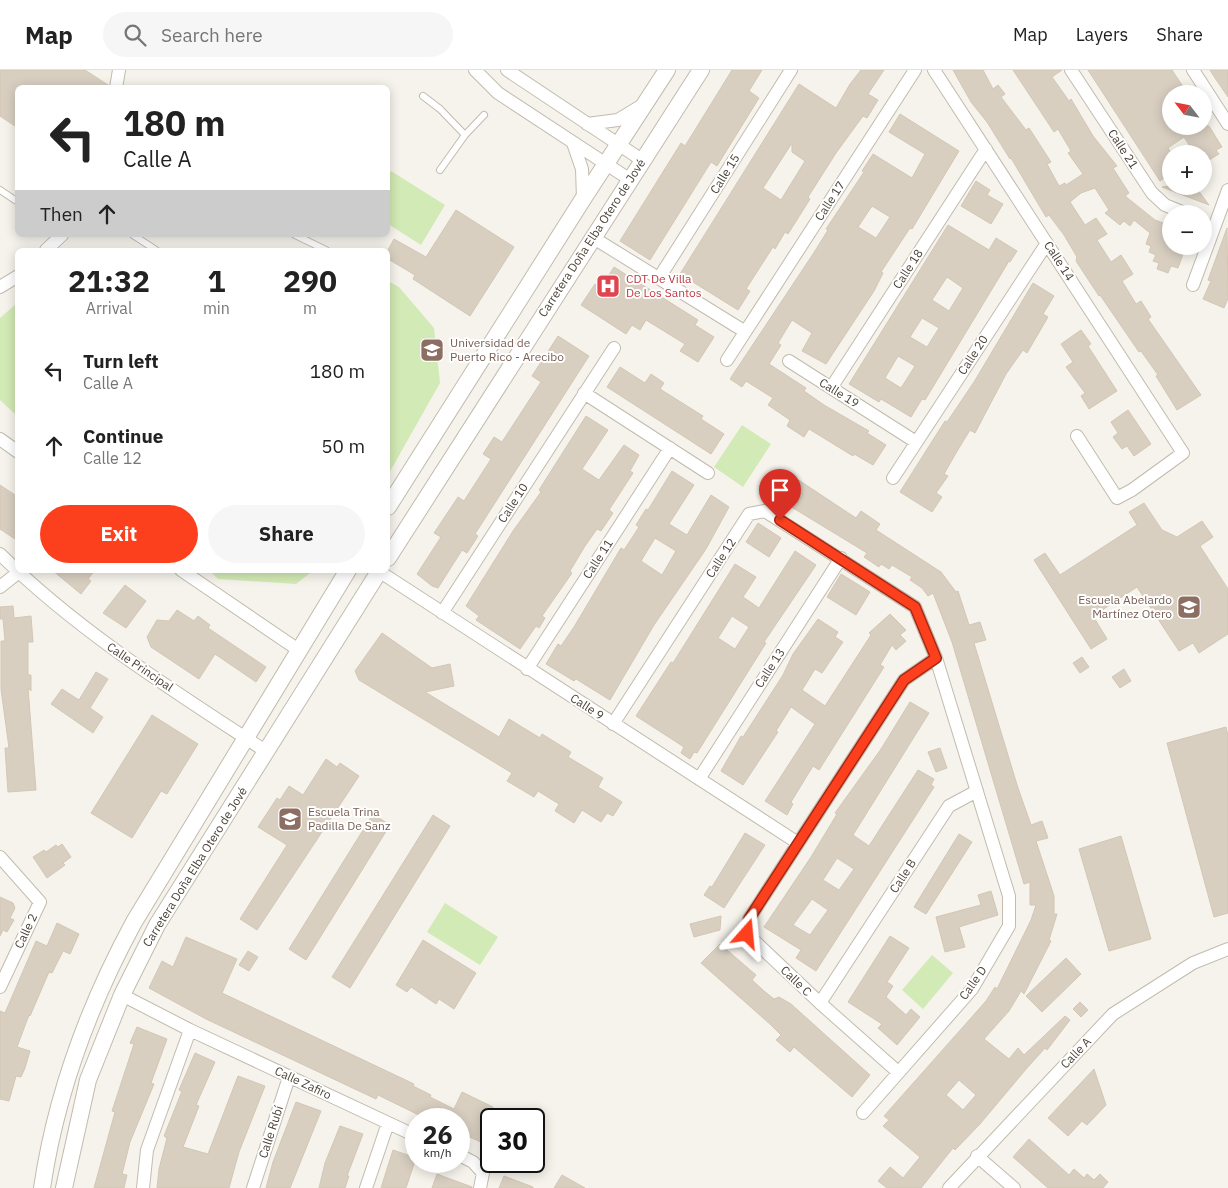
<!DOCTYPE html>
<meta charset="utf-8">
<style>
body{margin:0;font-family:"IBM Plex Sans",sans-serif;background:#f6f6f6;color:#222;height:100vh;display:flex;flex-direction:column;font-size:19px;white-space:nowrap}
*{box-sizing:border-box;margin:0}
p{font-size:16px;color:#767676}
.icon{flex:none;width:28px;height:28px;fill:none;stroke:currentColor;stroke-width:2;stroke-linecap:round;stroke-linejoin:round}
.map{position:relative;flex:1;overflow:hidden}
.panel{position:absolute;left:15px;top:178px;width:375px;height:325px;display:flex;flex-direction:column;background:#fff;border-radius:8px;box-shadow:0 2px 12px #0003}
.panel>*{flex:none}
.banner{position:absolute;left:15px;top:15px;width:375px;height:152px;border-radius:8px;box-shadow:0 2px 12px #0003;background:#fff;color:#222;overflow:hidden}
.needle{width:32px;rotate:302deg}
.buttons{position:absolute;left:1162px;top:15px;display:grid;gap:10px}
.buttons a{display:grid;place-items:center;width:50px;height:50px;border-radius:50%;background:#fff;box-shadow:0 2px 12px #0003;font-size:25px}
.speed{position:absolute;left:405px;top:1038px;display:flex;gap:10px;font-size:25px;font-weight:700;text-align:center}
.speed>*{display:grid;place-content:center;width:65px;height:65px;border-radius:50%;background:#fff;box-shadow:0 2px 12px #0003;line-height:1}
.speed small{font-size:12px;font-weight:400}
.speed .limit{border:2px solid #111;border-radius:8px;background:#fff;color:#111}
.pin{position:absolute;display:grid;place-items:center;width:42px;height:42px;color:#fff;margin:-51px -21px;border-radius:50% 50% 50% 0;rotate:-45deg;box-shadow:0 0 5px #0007}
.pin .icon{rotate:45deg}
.me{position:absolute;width:55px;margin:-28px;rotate:18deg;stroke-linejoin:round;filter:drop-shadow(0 0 4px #0008)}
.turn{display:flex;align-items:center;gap:18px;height:105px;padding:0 25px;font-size:22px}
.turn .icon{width:65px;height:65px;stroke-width:2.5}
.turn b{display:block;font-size:35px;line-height:42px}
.then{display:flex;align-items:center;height:48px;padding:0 25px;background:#0003;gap:10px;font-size:19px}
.eta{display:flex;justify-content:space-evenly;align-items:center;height:85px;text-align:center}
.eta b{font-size:30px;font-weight:800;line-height:35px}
.primary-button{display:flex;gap:10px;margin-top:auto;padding:10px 25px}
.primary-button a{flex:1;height:58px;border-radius:30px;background:#fc3f1d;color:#fff;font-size:20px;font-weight:800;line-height:58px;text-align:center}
.primary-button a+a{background:#f6f6f6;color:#222}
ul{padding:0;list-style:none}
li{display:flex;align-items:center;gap:15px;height:75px;padding:0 25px}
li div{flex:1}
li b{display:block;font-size:19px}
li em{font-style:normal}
header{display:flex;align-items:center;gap:30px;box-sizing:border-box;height:70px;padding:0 25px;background:#fff;border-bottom:1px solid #e0e0e0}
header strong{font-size:24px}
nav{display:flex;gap:28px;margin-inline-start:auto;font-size:18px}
.search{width:350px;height:45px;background:#f6f6f6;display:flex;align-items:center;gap:12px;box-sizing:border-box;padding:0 18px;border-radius:28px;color:#767676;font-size:19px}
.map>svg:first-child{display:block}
.green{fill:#d2eab5}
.building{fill:#d8cfc1;stroke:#d3c7b4;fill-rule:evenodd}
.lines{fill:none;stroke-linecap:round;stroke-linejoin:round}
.service-casing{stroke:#c2bbae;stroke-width:8}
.minor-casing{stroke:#c2bbae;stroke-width:14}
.tertiary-casing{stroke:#c2bbae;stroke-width:18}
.service{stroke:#fff;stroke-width:6}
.minor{stroke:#fff;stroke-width:12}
.tertiary{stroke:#fff;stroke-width:16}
.route-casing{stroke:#a42913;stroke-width:12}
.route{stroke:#fc3f1d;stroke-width:9}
.labels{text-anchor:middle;stroke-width:4;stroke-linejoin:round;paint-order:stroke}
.street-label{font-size:12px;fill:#4b4439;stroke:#fff}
.health-label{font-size:12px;fill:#be3a42;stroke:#fff;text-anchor:start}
.education-label{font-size:12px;fill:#785e54;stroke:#fff;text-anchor:start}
</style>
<header>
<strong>Map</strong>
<div class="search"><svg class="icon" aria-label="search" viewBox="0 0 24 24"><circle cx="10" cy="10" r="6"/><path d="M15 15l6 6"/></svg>Search here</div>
<nav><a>Map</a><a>Layers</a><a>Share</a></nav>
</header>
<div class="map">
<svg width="1228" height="1118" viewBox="0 0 1228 1118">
<rect width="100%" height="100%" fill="#f6f3ec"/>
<path class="green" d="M391 101 445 135 421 175 388 154V106Z
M388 211 399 217 434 258 440 313 388 405Z
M17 233V346L0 330V248Z
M742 355 771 374 743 417 714 397Z
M209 500H314L296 514 218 509Z
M445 833 498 867 480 895 427 862Z
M932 885 953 903 923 939 902 920Z"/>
<path class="building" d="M0 0H85L108 15V18H18V58L0 46Z
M732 0H762L749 21 759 28 717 96 711 92 650 190 620 171 681 73 685 76Z
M861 0H884L868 24 878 30 867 48 863 46 836 83 808 127 810 129 788 164 785 162 775 179 773 177 746 219 750 221 738 240 680 204 799 14 836 38 850 14ZM792 73V82L805 91 781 130 763 118Z
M953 0H983L993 19 998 15 1005 24 1001 27 1026 60 1029 58 1051 92 1047 94 1059 116 1065 113 1066 115 1083 104 1068 83 1071 81 1058 59 1054 62 1013 0H1062L1052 7 1069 31 1071 29 1093 66 1117 96 1113 98 1129 123 1125 126 1155 150 1171 156V176H1186L1178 198 1171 196 1168 203 1157 199 1159 193 1153 191 1156 185 1149 182 1151 176 1146 174 1150 163 1134 150 1130 156 1124 151 1120 155 1105 143 1109 140 1095 118 1081 123 1070 132 1085 155 1096 148 1107 164 1097 170 1111 192 1121 185 1133 204 1122 211 1136 234 1141 231 1151 247 1148 249 1201 325 1177 340 1156 306 1158 305 1141 281 1139 282 1100 225 1099 226 1076 191 1077 187 1064 165 1049 145 1046 147 1011 88 1010 89 987 52 971 32Z
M1088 0H1172L1188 24H1171V56H1209L1222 77 1216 80 1219 84 1204 93V84H1198L1196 80 1193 81 1184 67 1168 78 1171 83V103L1160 111Z
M1210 0H1228V27L1215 8Z
M900 44 959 81 912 159 910 158 881 202 883 203 874 221 826 294 802 281 812 263 792 250 778 273 781 275 769 294 806 318 804 321 824 335 869 361 867 363 886 375 873 395 854 384 853 386 809 359 804 367 787 356 790 350 768 335 773 328 746 311 742 317 730 309 813 184 828 160 826 159 864 102 862 101 873 84 912 108 925 84 889 62ZM872 136 890 147 876 168 858 157Z
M976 111 990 120 987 125 1003 134 991 154 961 136Z
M1171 116H1195L1209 135 1162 117Z
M456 140 514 177 470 246 413 209 415 205 388 189V180L394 169 426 187Z
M948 155 989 180 996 168 1017 181 1010 192 1009 191 925 330 922 329 911 347 881 329 879 332 849 314ZM947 207 963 218 949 241 932 230ZM922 248 939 258 927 277 910 267ZM898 286 915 296 901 318 885 308Z
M1227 158 1228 228 1224 238 1203 229 1211 211 1208 210Z
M614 197 698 250 695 255 714 267 698 292 680 281 685 274 646 250 640 260 632 255 626 264 581 235 595 214 601 218Z
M1033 213 1054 226 1043 244 1048 247 1027 283 1023 280 1006 304 975 363 970 360 956 383 944 404 948 406 936 423 942 427 932 442 900 422 945 351 947 352 974 312Z
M1081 260 1091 274 1088 276 1117 321 1089 339 1081 326 1085 323 1066 297 1073 292 1061 274Z
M558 266 589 286 475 464 478 466 467 483 462 480 438 518 432 516 417 504 441 467 434 463 458 427 464 431 491 389 483 384 494 367 502 372 541 312 532 306Z
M620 297 645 313 651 304 664 313 660 319 703 346 701 349 724 364 711 384 607 317Z
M1128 340 1151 374 1134 386 1127 376 1122 379 1113 367 1118 363 1111 352Z
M586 346 608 360 582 399 599 410 624 375 639 385 630 401 633 403 609 440 613 443 601 461 597 459 585 476 570 501 572 503 542 546 545 548 539 558 536 556 520 579 476 550 479 546 466 536 513 461 541 422 539 420Z
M672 401 694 415 669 454 687 465 711 425 729 437 706 479 654 555 610 630 576 609 574 611 546 594 558 574 561 576 574 557 621 478 624 480 639 457 636 455 646 439 648 440ZM655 468 676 481 662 505 641 491Z
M794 407 856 448 861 441 880 454 876 460 941 502 956 522 958 521 969 555 980 552 986 570 974 573 1018 718 1031 755 1042 751 1048 768 1036 771 1054 826V844H1057L1049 870 1051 871 1024 924 1021 921 1009 941 984 969 1009 989 1018 978 1024 985 1065 946 1070 950 1047 980 1045 978 1027 998 980 1054 955 1080 953 1078 921 1118H887L878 1111 890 1097 903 1108 920 1087 883 1056 889 1050 884 1046 986 931 995 917 997 919 1031 850 1036 835H1030V812L1024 814 952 572 933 523 928 526 922 518 910 510 912 507 892 495 889 499 881 494 879 497 864 487 867 483 780 430ZM959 1010 976 1025 963 1040 946 1025Z
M0 415 18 427V471L0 459Z
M1144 433 1162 460 1177 467 1202 451 1213 467 1200 476 1228 519V564L1199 583 1193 573 1179 581 1137 517 1093 546 1107 569 1091 579 1034 490 1045 483 1060 505 1137 455 1129 442Z
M758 453 781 468 769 487 746 472Z
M795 481 816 495 764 572 766 573 697 683 694 682 690 689 681 683 684 677 636 646 671 592 673 593 735 494 756 507 743 527 759 538ZM732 546 749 557 735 579 718 568Z
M52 500H95L88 509 91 511 81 524Z
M841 504 870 522 856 545 827 527Z
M125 515 146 531 126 558 103 543Z
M13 536 14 548 31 546 33 572H28V605H31V621L28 618 36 720 8 722 5 678H9L1 619V571H5L3 549H0V537Z
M177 540 194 551 198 546 210 555 208 558 266 597 256 612 215 584 199 609 151 577 147 567 157 550 169 551Z
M890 544 906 560 900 565 906 571 896 580 892 575 880 595 884 597 819 700 813 696 791 732 793 734 787 745 765 731 815 654 791 637 776 661 778 662 743 715 721 701 741 666 743 667 783 605 793 584 818 549 838 562 835 567 843 572 822 603 815 599 802 620 825 636 871 565 869 563Z
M382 563 432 598 450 594 454 616 425 622 499 667 509 649 540 668 542 664 571 682 568 687 603 708 598 717 622 732 613 746 607 743 601 752 582 740 574 753 555 741 559 734 538 721 534 727 507 711 512 703 359 610 355 601Z
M1082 587 1089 597 1080 603 1073 593Z
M1124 599 1131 611 1120 618 1112 607Z
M96 602 108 609 90 638 103 647 93 663 51 634 62 619 79 630Z
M910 632 929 643 853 765 869 776 918 700 934 709 931 715 934 717 816 901 796 888 801 880 764 857 811 787 837 744 835 743 881 679ZM837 788 854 799 839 820 823 810ZM812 829 828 840 810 865 793 855Z
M152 645 198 674 167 724 161 721 132 768 91 743Z
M1226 657 1228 666V843L1214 847 1167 673Z
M940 678 947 698 936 702 928 682Z
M326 689 337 697 340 693 359 706 257 860 240 849 287 775 258 757 277 728 280 730 289 716 303 725Z
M373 744 390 755 306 890 289 879Z
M433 745 450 756 350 918 332 907Z
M745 763 765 775 724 838 704 825 710 816 712 817Z
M959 764 972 772 926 844 914 837Z
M1121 766 1151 869 1109 881 1079 779Z
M62 774 71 787 63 793 65 795 47 808 33 787 44 780 46 782 56 775 58 777Z
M991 821 998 845 959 857 965 877 945 882 936 847 981 835 978 825Z
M0 827 13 833 15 838 10 848 14 850 7 862 3 860 0 866Z
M721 846 720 860 694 867 690 854Z
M57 853 79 864 70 884 63 881 52 903 49 902 30 946 29 945 17 977 30 981 25 998 21 1007 16 1006 9 1031 0 1029V941L5 943 36 871 47 876Z
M890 866 909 878 887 912 893 916 886 927 906 945 911 939 920 947 897 975 878 958 882 954 848 932Z
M186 867 237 889 222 923 414 1014 413 1016 431 1025 430 1027 454 1039 462 1022 493 1037 490 1044 491 1062 485 1074 459 1062V1049H427L378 1025 376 1029 206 949 149 918 162 891 173 897Z
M423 870 476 903 454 939 439 929 436 934 411 917 407 922 396 915Z
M720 874 756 905 752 910 764 921 774 929 779 927 791 934 870 1005 852 1027 794 977 790 982 776 970 781 965 771 955 701 893Z
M248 881 258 887 249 901 239 895Z
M1066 888 1081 904 1042 942 1026 926Z
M1080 932 1088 940 1081 947 1073 939Z
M137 957 167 969 151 1013 154 1014 130 1072 122 1104 127 1105 124 1118H94L115 1042 112 1041 134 974 130 973Z
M195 983 215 992 196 1035 199 1036 183 1077 208 1084 238 1006 265 1016 239 1082 229 1118H157L159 1099 167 1068 164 1066 182 1021 179 1020Z
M1094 999 1106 1035 1087 1055 1082 1051 1068 1066 1048 1048Z
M296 1032 321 1041 290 1118H266L273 1092Z
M340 1056 363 1064 347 1106H349L345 1118H319L325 1093Z
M1029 1069 1069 1105 1074 1099 1084 1108 1087 1104 1094 1110 1100 1104 1108 1112 1103 1118H1048L1013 1087Z
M393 1080 416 1088 406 1118H381Z
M437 1104 472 1117V1118H432Z
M562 1105 585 1118H554Z
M504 1106 533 1117V1118H499Z"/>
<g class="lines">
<g class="service-casing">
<path id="service" d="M423 26 440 39 465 65 484 45
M440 100 465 65
M0 120 18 132
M133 165 156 180
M295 165 326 180"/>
</g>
<g class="minor-casing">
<path id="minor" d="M475 0 498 23 629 109
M507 0 642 90
M934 0 1183 383 1132 420 1117 428 1077 366
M1071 0 1152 123 1165 135 1187 144
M1193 0 1228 54
M116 18 119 0
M587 54 618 50 641 36
M573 73 582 99 583 129
M592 167 744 261
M46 180 62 165
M659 208 791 0
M1193 215 1228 120
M0 217 18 206
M727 290 915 0
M789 291 916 372
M831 318 986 79
M584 323 708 403
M0 369 18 382
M893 408 1047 173
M0 484C79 562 174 621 267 682
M181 500 300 581
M377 500 798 773
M0 517 19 502
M442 543 614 278
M527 599 670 378
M613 654 749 444 765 441 915 537 936 588 1009 826V856L972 919 863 1043
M699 709 841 488
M0 787 40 832 0 917
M122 925 190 960 416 1066
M820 933 949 736 977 721
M898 1002 820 933 747 864 749 849 904 610 936 588
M459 1085 473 1092 483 1103 480 1118
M977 1086 1014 1118
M143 1118 147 1080 190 960
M253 1118 289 1007
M366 1118 388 1053
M949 1118 1113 944 1193 893 1228 879"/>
</g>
<g class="tertiary-casing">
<path id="tertiary" d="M388 437 583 129 667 0
M388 488 701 0
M42 1118C56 1024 89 935 134 852L348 500
M64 1118 88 1010 122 925 157 855 380 500"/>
</g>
<use href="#service" class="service"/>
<use href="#minor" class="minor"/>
<use href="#tertiary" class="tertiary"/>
</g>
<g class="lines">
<g class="route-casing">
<path id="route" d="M747 864 749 849 904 610 936 588 915 537 780 450"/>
</g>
<use href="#route" class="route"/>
</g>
<defs>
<g id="hospital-square" transform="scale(1.25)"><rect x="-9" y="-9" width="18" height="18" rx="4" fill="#e0444e" stroke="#fff"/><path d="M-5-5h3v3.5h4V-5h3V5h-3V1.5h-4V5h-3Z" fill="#fff"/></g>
<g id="university-square" transform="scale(1.25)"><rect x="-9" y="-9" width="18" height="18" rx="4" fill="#8d6e63" stroke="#fff"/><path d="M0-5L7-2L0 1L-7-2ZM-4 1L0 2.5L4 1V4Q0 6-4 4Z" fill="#fff"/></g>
<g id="school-square" transform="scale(1.25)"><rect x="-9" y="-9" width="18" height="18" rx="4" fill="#8d6e63" stroke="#fff"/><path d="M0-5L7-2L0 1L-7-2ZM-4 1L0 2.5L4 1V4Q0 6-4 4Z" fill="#fff"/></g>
</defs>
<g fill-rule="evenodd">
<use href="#hospital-square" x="608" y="216"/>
<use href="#university-square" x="432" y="280"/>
<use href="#school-square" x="1189" y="537"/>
<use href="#school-square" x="290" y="749"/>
</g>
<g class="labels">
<g class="street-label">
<text transform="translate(1123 79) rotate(57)" y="4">Calle 21</text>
<text transform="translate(725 104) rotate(-58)" y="4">Calle 15</text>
<text transform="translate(830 131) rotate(-57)" y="4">Calle 17</text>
<text transform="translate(592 168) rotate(-57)" y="4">Carretera Doña Elba Otero de Jové</text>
<text transform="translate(1059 191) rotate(57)" y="4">Calle 14</text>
<text transform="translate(908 199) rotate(-57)" y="4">Calle 18</text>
<text transform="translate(973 285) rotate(-57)" y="4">Calle 20</text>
<text transform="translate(839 323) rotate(32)" y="4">Calle 19</text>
<text transform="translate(513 433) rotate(-57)" y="4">Calle 10</text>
<text transform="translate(721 488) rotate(-57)" y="4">Calle 12</text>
<text transform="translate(598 489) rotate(-57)" y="4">Calle 11</text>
<text transform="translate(140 597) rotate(34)" y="4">Calle Principal</text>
<text transform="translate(770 598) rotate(-57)" y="4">Calle 13</text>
<text transform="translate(587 637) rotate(33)" y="4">Calle 9</text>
<text transform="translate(195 797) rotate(-58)" y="4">Carretera Doña Elba Otero de Jové</text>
<text transform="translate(903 806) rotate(-57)" y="4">Calle B</text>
<text transform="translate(26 861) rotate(-65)" y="4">Calle 2</text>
<text transform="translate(796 911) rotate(44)" y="4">Calle C</text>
<text transform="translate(973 913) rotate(-55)" y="4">Calle D</text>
<text transform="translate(1076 983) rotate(-46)" y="4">Calle A</text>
<text transform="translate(303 1013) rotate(25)" y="4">Calle Zafiro</text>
<text transform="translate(271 1062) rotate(-72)" y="4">Calle Rubí</text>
</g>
<g class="health-label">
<text x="626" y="213">CDT De Villa<tspan x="626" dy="14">De Los Santos</tspan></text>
</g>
<g class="education-label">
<text x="450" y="277">Universidad de<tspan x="450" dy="14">Puerto Rico - Arecibo</tspan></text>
<text x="1172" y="534" text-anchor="end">Escuela Abelardo<tspan x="1172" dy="14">Martínez Otero</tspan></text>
<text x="308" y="746">Escuela Trina<tspan x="308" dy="14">Padilla De Sanz</tspan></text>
</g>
</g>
</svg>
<div class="buttons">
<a><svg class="needle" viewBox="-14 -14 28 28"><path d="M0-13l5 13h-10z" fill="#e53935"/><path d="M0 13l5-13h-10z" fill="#767676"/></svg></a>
<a>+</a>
<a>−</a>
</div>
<div class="speed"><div>26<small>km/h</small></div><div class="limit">30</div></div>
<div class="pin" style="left:780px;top:450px;background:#d93025"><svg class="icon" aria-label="arrive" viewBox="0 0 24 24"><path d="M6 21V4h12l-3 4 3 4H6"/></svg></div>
<svg class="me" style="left:747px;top:864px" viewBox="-20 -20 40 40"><path d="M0-17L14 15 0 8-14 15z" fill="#fc3f1d" stroke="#fff" stroke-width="4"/></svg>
<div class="banner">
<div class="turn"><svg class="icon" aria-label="left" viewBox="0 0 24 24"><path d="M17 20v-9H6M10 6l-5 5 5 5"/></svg><div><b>180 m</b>Calle A</div></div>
<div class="then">Then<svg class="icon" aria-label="ahead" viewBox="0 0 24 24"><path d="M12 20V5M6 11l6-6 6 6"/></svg></div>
</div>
<section class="panel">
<div class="eta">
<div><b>21:32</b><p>Arrival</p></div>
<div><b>1</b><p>min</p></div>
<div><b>290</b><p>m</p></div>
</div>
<ul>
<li><svg class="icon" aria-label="left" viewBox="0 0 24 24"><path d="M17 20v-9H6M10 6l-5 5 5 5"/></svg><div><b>Turn left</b><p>Calle A</p></div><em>180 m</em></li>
<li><svg class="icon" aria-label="ahead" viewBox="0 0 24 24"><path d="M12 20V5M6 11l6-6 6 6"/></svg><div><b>Continue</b><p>Calle 12</p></div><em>50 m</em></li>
</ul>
<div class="primary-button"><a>Exit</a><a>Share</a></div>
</section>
</div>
